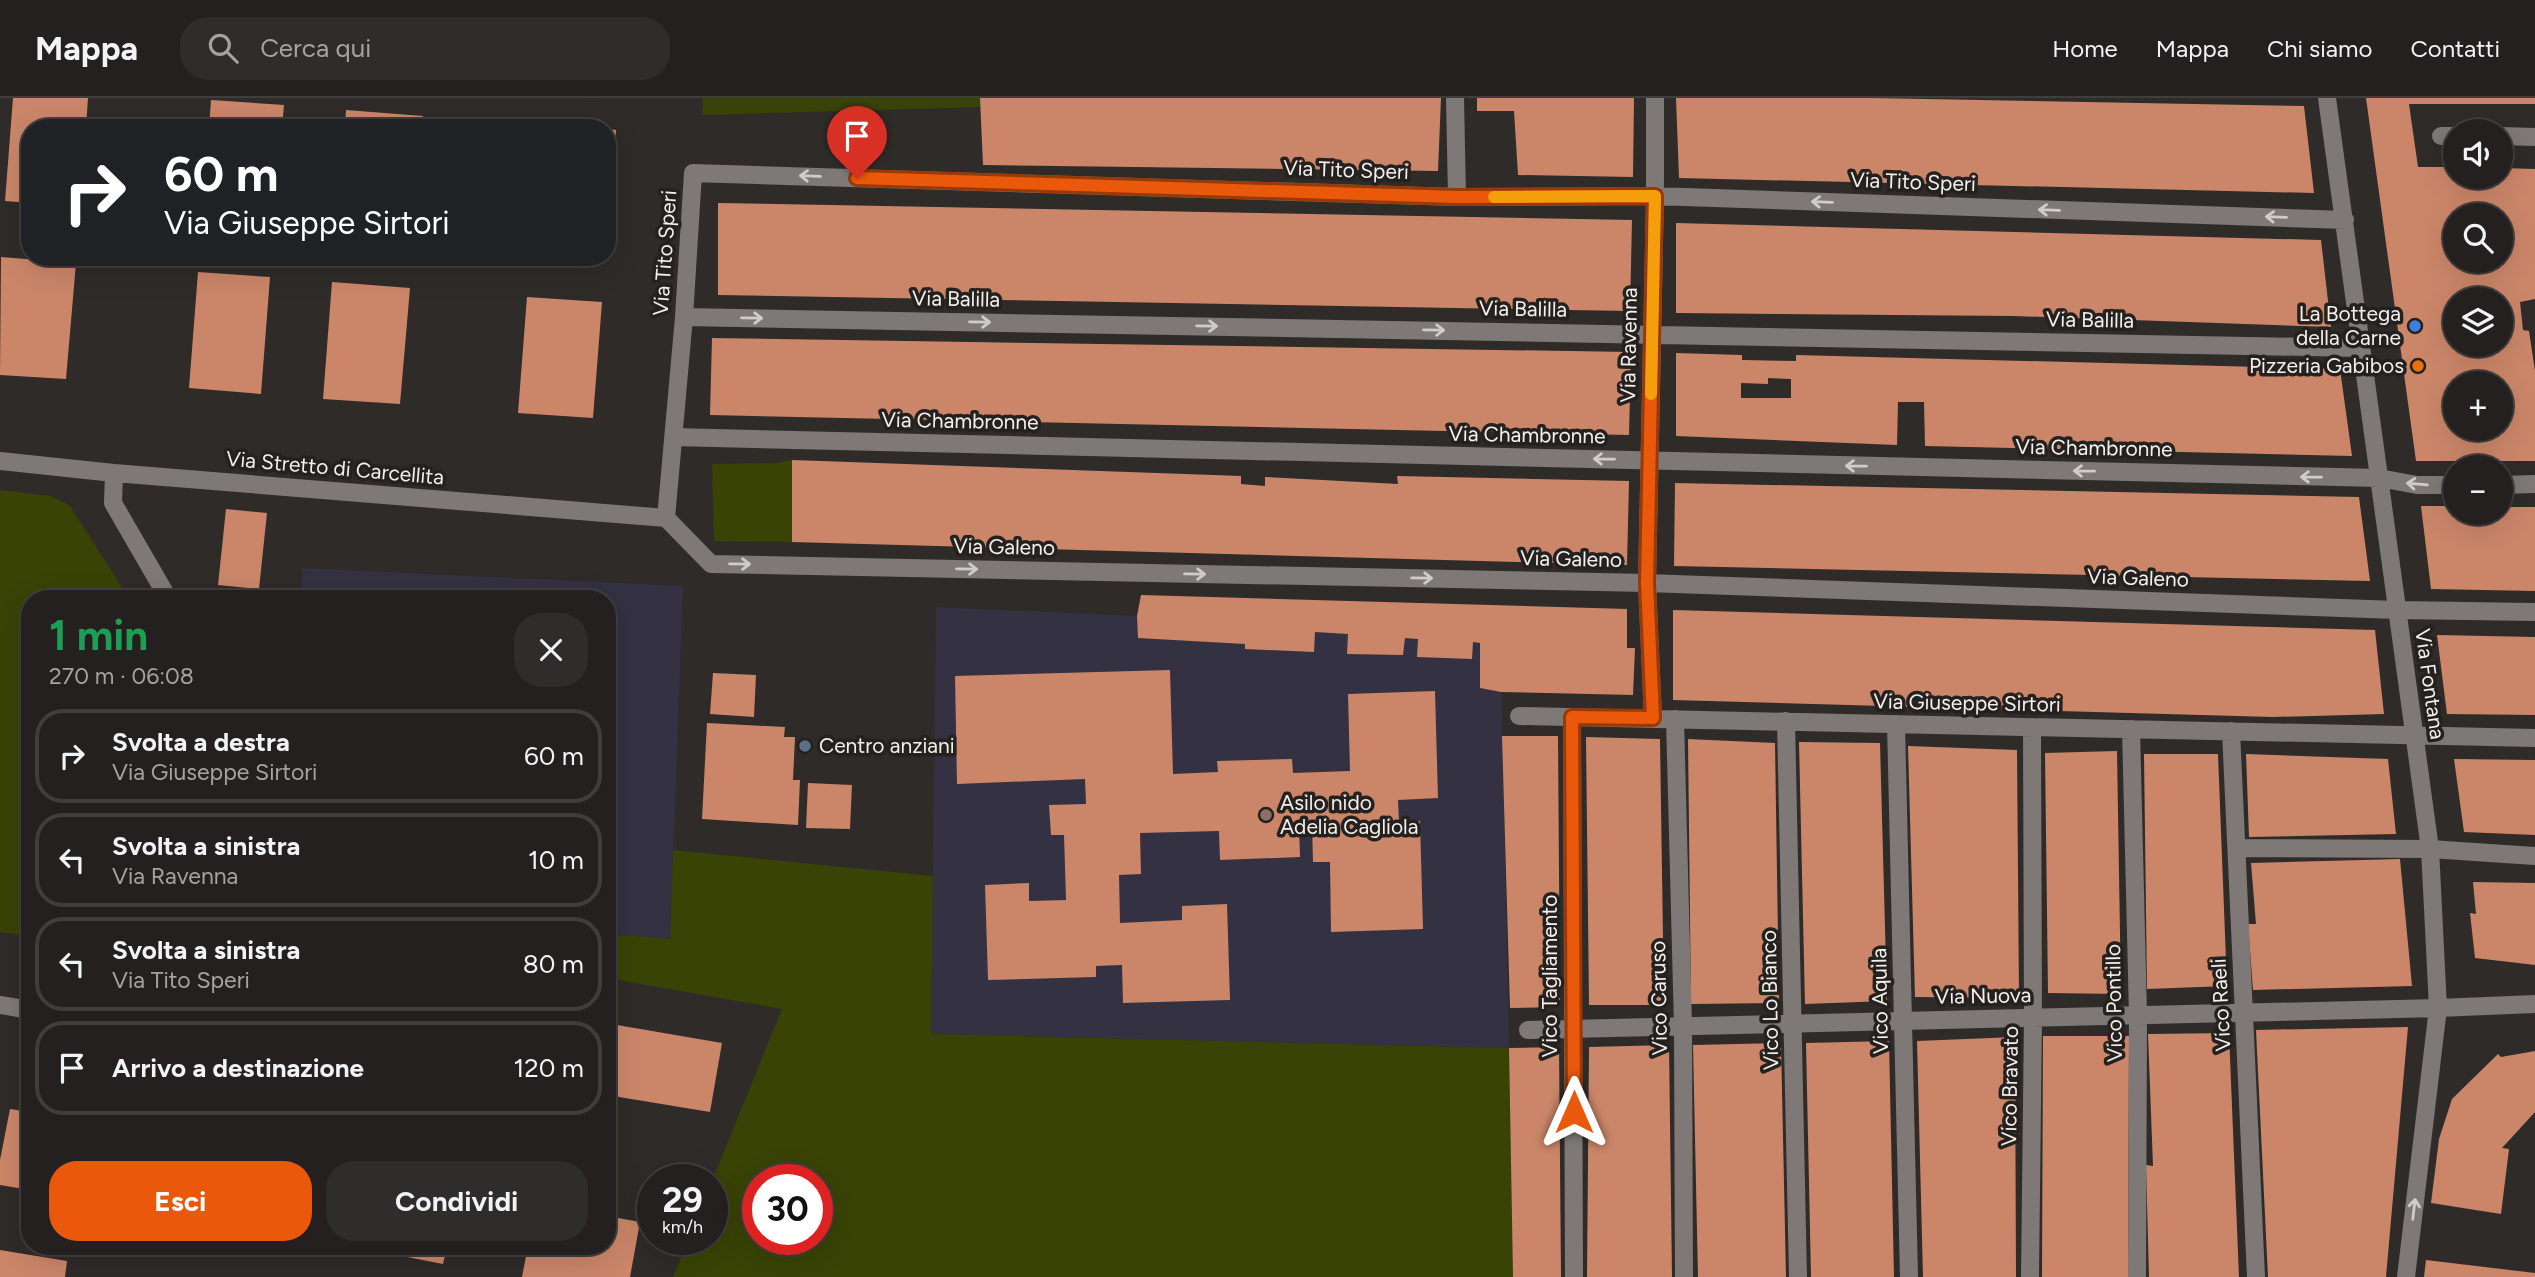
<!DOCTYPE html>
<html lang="it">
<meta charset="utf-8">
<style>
body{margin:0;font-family:Figtree,sans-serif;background:#2f2d2c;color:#f1f3f6;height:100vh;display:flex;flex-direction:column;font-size:26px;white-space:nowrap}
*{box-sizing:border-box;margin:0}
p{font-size:23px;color:#a3a3a4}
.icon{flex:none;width:38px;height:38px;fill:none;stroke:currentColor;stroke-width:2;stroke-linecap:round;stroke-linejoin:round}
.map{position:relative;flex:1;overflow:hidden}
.panel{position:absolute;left:21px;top:492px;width:595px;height:665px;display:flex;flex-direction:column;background:#23201f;border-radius:28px;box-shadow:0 7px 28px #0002,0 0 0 2px #403e3d}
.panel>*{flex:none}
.top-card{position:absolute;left:21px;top:21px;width:595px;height:147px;border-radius:28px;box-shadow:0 7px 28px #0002,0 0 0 2px #403e3d;background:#202124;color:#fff;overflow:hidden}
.buttons{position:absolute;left:2443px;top:21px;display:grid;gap:14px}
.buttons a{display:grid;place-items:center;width:70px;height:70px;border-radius:50%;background:#23201f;box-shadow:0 7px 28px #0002,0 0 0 2px #403e3d;font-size:35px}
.speed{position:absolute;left:637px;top:1066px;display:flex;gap:14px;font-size:35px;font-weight:700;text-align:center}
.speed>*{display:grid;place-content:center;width:91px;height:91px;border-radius:50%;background:#23201f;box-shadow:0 7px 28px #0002,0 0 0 2px #403e3d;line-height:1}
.speed small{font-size:18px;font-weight:400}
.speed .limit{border:10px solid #d22;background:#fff;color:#111}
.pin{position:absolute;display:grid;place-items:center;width:60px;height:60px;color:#fff;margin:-72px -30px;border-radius:50% 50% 50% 0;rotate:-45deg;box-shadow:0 0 7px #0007}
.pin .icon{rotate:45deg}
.me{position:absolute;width:77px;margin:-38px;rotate:0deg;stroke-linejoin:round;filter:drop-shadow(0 0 5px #0008)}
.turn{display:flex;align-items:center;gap:24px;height:147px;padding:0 28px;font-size:32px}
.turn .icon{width:91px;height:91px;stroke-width:2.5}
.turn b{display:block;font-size:49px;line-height:60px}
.round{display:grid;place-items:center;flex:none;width:74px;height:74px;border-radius:28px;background:#2f2d2c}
.overview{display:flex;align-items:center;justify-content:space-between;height:119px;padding:0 28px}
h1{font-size:42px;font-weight:700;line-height:52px;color:#1e9e55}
.action{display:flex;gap:14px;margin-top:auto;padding:14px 28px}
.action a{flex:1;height:80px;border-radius:28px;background:#ea580c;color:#fff;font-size:28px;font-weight:700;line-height:80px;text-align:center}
.action a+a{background:#2f2d2c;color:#f1f3f6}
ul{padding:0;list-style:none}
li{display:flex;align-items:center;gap:21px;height:94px;margin:0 14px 10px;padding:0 14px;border:4px solid #403e3d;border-radius:28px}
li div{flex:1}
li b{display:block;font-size:26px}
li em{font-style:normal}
header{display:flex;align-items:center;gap:42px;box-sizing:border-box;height:98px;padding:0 35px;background:#23201f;border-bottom:2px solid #403e3d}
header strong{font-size:33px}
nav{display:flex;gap:38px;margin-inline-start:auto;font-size:24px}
.search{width:490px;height:63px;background:#2f2d2c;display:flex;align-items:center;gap:18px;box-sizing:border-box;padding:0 24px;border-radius:28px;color:#a3a3a4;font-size:26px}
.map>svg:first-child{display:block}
.education{fill:#333142}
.green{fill:#394306;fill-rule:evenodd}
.building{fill:#cb8669;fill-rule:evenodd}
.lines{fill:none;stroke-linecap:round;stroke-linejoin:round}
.minor{stroke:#7e7977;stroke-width:18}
.oneway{stroke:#cfccca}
.route-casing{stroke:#983908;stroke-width:18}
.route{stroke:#ea580c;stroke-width:12}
.slow{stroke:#f59e0b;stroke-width:12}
.shop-dot{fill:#3f7fe0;stroke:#25211f;stroke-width:2.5}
.food-dot{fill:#e8710a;stroke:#25211f;stroke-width:2.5}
.service-dot{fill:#5c6f8a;stroke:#25211f;stroke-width:2.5}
.education-dot{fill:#8d6e63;stroke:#25211f;stroke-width:2.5}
.labels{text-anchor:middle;stroke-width:7;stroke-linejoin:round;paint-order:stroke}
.street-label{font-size:21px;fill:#f2efed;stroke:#25211f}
.poi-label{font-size:21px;fill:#f2efed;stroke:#25211f;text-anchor:end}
</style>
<header>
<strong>Mappa</strong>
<div class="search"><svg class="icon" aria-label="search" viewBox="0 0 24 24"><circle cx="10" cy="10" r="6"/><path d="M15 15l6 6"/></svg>Cerca qui</div>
<nav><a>Home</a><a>Mappa</a><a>Chi siamo</a><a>Contatti</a></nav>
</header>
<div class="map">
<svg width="2535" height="1179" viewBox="0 0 2535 1179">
<rect width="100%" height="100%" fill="#2f2b29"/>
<path class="education" d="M302 470 683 488 670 841 607 836V500H301Z
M936 509 1137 518 1501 546 1509 950 931 936Z"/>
<path class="green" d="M703 0H980V9L702 17Z
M792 362V444L714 443 712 366 777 365Z
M0 392 51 398 70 408 129 500H30V838L0 834Z
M673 752 933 778 931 936 1509 950 1513 1179H673L689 1141H712V1083L782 911 607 880V836L670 841ZM758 1082H817V1141H758Z"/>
<path class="building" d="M13 0H88L86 30H30V105L5 103Z
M980 0H1441L1438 73 983 67Z
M1477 0H1634L1633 79 1518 77 1514 13H1477Z
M1676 0H1872L2304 8 2314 95 1679 80Z
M2366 0H2535V6H2409L2418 69H2455V79H2501V70L2535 71V201L2520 204 2523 232 2529 233 2535 273V363H2416ZM2455 117H2501V163H2455ZM2455 201H2501V247H2455ZM2455 285H2501V331H2455Z
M211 2 284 7 282 30H209Z
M346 12 423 18 422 30H345Z
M607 31 616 32 609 118H607Z
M718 105 1632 122 1630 213 718 197Z
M1676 125 2321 142 2331 229 2014 218 1676 215Z
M1 159 76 165 66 281 0 277Z
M198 174 270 179 261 296 189 290Z
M332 184 410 190 400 306 323 301Z
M527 199 602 204 593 320 518 315Z
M712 240 1631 254 1629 337 710 317Z
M1676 255 1742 257V262L1796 263V257L2340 271 2352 358 1925 348 1924 304H1898L1897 347 1676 338ZM1768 280 1791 281V300H1741V285L1768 286Z
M792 362 1241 378V386L1265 388V379L1398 386 1397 378 1629 383 1627 467 792 444Z
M1675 385 2359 399 2370 483 1674 468Z
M2421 408H2455V415H2501V409H2535V493L2431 491Z
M226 411 267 415 259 491 218 487Z
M1141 497 1627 511V550H1635L1633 597 1501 594 1480 590V545L1473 544 1472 561 1417 559 1418 541 1405 540 1403 557 1347 556 1348 536 1315 534 1314 554 1245 551V546L1138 540 1137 518Z
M1673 512 2375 532 2384 616 2273 619 1673 602Z
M2437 537 2535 539V617L2447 616Z
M1170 572 1173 676 1218 674 1217 663 1292 661 1293 675 1350 673 1348 596 1435 593 1438 700 1398 702 1399 723H1420L1423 831 1331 834 1330 764H1313L1312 728H1299L1300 759 1220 762 1219 733 1140 735 1141 776 1119 777 1120 825 1182 822V808L1227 806 1230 902 1123 905 1122 867 1096 868V879L988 882 985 787 1029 785V803L1066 802 1064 737H1051L1049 707 1086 706 1085 681 957 686 955 578Z
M713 575 756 577 754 619 710 616Z
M707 625 785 629 784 639H795L793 682H800L798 727 702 721Z
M1502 638H1558L1560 909 1510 910Z
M1586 639 1660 641 1664 907H1589Z
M1688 641 1775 645 1779 905 1691 906Z
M1799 644 1880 645 1887 903 1805 906Z
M1908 648 2017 652 2019 900 1915 899Z
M2117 653 2121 896 2048 895 2045 655Z
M2144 656H2218L2227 888 2147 891Z
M2246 656 2388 661 2396 736 2249 739Z
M2454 661 2535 662V737L2464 734Z
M808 685 852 687 850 731 806 730Z
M2400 761 2412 888 2253 892 2248 826H2256L2251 765Z
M2473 784 2535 785V867L2475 860 2470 815 2476 816Z
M617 927 722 945 710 1014 607 997V984Z
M2408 929 2386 1179H2268L2256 932Z
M2229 935 2239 1179H2149L2146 1067 2153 1068 2148 936Z
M2043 938H2129L2128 1179H2042Z
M2015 939 2016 1179H1923L1917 943Z
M1889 943 1894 1179H1811L1806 945Z
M1781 945 1786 1179H1698L1693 947Z
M1669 947 1672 1179H1587L1589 949Z
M1559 949 1561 1179H1513L1509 950Z
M2535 953V1014L2502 1050 2509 1051 2501 1116 2431 1105 2439 1041 2452 1001 2498 956 2501 959Z
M10 1011 30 1014V1092L0 1087V1062Z
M607 1118 640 1124 630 1179H522L528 1148H607Z
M351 1148H447L443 1166Z
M0 1152 67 1163 65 1179H0Z
M2426 1162 2535 1175V1179H2424Z"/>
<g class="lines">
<path class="minor" d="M1455 0 1457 99
M2327 0 2430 751 2438 910 2406 1179
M2441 38H2455
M2501 38 2535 39
M684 219 2361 250
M673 339 2379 380 2417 387H2455
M0 363 114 375 666 420
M114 375 113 405 168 500
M2501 387 2535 386
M666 420 684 219 693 75 1457 99 1655 98 2345 122
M666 420 711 466 1647 485 2397 512 2535 514
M1519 618 2535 640
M1572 619 1574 1179
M1653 620 1647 485 1655 98V0
M1675 621 1683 928 1684 1179
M1786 623 1798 1179
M1896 626 1909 1179
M2131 631 2138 917 2137 1179
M2231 633 2256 1179
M2237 750 2430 751 2535 758
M0 907 30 912
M1528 932 2438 910 2535 906
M2030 1179 2033 920 2032 629"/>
</g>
<defs><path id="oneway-shaft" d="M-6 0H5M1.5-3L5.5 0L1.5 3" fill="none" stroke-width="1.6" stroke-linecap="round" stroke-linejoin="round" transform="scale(1.75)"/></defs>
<g class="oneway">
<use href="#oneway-shaft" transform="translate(810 78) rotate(-178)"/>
<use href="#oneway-shaft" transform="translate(1822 104) rotate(-178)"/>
<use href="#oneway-shaft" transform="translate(2049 112) rotate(-178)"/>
<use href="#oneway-shaft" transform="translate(2276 119) rotate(-178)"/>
<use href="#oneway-shaft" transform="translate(752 220) rotate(1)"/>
<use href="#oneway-shaft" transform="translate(980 224) rotate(1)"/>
<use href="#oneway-shaft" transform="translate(1207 228) rotate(1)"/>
<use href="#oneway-shaft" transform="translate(1434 232) rotate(1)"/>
<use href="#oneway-shaft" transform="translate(1604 361) rotate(-179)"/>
<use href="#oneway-shaft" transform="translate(1856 368) rotate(-179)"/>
<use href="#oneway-shaft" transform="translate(2084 373) rotate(-179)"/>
<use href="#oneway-shaft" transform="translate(2311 379) rotate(-179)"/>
<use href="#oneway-shaft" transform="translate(2417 386) rotate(-175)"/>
<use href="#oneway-shaft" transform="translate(740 466) rotate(1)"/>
<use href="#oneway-shaft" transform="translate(967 471) rotate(1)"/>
<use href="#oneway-shaft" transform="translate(1195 476) rotate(1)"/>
<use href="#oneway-shaft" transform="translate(1422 480) rotate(1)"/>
<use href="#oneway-shaft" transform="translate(2414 1111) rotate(-83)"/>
</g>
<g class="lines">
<g class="route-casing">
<path id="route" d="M857 80 1457 99 1655 98 1647 485 1653 620 1572 619 1574 1014"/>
</g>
<use href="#route" class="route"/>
<path class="slow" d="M1494 99 1655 98 1651 296"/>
</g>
<circle class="shop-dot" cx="2415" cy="228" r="7"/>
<circle class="food-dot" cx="2418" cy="268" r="7"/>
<circle class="service-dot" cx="805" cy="648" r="7"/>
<circle class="education-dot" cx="1266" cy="717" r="7"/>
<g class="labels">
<g class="street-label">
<text transform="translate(1346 72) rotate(2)" y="7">Via Tito Speri</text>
<text transform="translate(1913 84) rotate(2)" y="7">Via Tito Speri</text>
<text transform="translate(665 155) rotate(-86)" y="7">Via Tito Speri</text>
<text transform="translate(956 201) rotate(1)" y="7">Via Balilla</text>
<text transform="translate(1523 211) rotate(1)" y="7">Via Balilla</text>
<text transform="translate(2090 222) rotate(1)" y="7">Via Balilla</text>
<text transform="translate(1629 247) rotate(-89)" y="7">Via Ravenna</text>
<text transform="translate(960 323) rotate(1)" y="7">Via Chambronne</text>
<text transform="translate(1527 337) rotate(1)" y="7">Via Chambronne</text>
<text transform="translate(2094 350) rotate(1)" y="7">Via Chambronne</text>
<text transform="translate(335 370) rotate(5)" y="7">Via Stretto di Carcellita</text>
<text transform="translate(1004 449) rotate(1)" y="7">Via Galeno</text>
<text transform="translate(1571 461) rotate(1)" y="7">Via Galeno</text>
<text transform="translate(2138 480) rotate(2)" y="7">Via Galeno</text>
<text transform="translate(2430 586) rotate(82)" y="7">Via Fontana</text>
<text transform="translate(1967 605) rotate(1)" y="7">Via Giuseppe Sirtori</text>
<text transform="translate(1550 878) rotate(-90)" y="7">Vico Tagliamento</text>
<text transform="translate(1983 898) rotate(-1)" y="7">Via Nuova</text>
<text transform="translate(1659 900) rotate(-91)" y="7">Vico Caruso</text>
<text transform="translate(1770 902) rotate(-91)" y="7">Vico Lo Bianco</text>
<text transform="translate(1880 903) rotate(-91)" y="7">Vico Aquila</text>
<text transform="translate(2114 905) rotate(-91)" y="7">Vico Pontillo</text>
<text transform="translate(2221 907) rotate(-93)" y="7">Vico Raeli</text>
<text transform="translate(2010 988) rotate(-89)" y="7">Vico Bravato</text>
</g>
<g class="poi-label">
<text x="2401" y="223">La Bottega<tspan x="2401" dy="24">della Carne</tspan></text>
<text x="2404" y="275">Pizzeria Gabibos</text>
<text x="819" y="655" text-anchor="start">Centro anziani</text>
<text x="1280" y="712" text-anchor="start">Asilo nido<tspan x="1280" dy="24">Adelia Cagliola</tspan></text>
</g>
</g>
</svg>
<div class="buttons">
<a><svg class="icon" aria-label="sound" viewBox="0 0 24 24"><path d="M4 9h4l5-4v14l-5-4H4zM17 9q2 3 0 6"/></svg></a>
<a><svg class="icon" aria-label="search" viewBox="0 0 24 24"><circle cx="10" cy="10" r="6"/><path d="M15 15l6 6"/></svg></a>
<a><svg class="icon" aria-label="layers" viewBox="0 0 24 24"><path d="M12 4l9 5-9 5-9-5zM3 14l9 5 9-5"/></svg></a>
<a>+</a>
<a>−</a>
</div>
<div class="speed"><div>29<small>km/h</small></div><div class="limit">30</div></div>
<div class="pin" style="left:857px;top:80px;background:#d93025"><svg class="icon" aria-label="arrive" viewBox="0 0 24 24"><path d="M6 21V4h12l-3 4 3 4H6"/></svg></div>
<svg class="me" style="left:1574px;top:1014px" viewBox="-20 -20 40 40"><path d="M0-17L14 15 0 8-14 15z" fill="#ea580c" stroke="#fff" stroke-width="4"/></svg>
<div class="top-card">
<div class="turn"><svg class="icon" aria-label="right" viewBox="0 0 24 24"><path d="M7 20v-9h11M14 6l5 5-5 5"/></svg><div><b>60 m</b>Via Giuseppe Sirtori</div></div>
</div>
<section class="panel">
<div class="overview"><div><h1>1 min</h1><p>270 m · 06:08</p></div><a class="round"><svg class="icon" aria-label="close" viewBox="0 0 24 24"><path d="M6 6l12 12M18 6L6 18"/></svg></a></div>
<ul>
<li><svg class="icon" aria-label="right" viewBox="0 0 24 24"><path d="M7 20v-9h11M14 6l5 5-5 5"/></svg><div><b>Svolta a destra</b><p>Via Giuseppe Sirtori</p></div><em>60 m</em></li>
<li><svg class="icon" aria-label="left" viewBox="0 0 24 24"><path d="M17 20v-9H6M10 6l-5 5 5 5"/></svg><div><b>Svolta a sinistra</b><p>Via Ravenna</p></div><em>10 m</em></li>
<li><svg class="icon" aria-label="left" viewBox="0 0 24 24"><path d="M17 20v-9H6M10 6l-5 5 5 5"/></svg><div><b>Svolta a sinistra</b><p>Via Tito Speri</p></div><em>80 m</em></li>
<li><svg class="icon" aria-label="arrive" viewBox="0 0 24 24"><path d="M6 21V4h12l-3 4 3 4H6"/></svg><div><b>Arrivo a destinazione</b></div><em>120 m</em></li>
</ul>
<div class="action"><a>Esci</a><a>Condividi</a></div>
</section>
</div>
